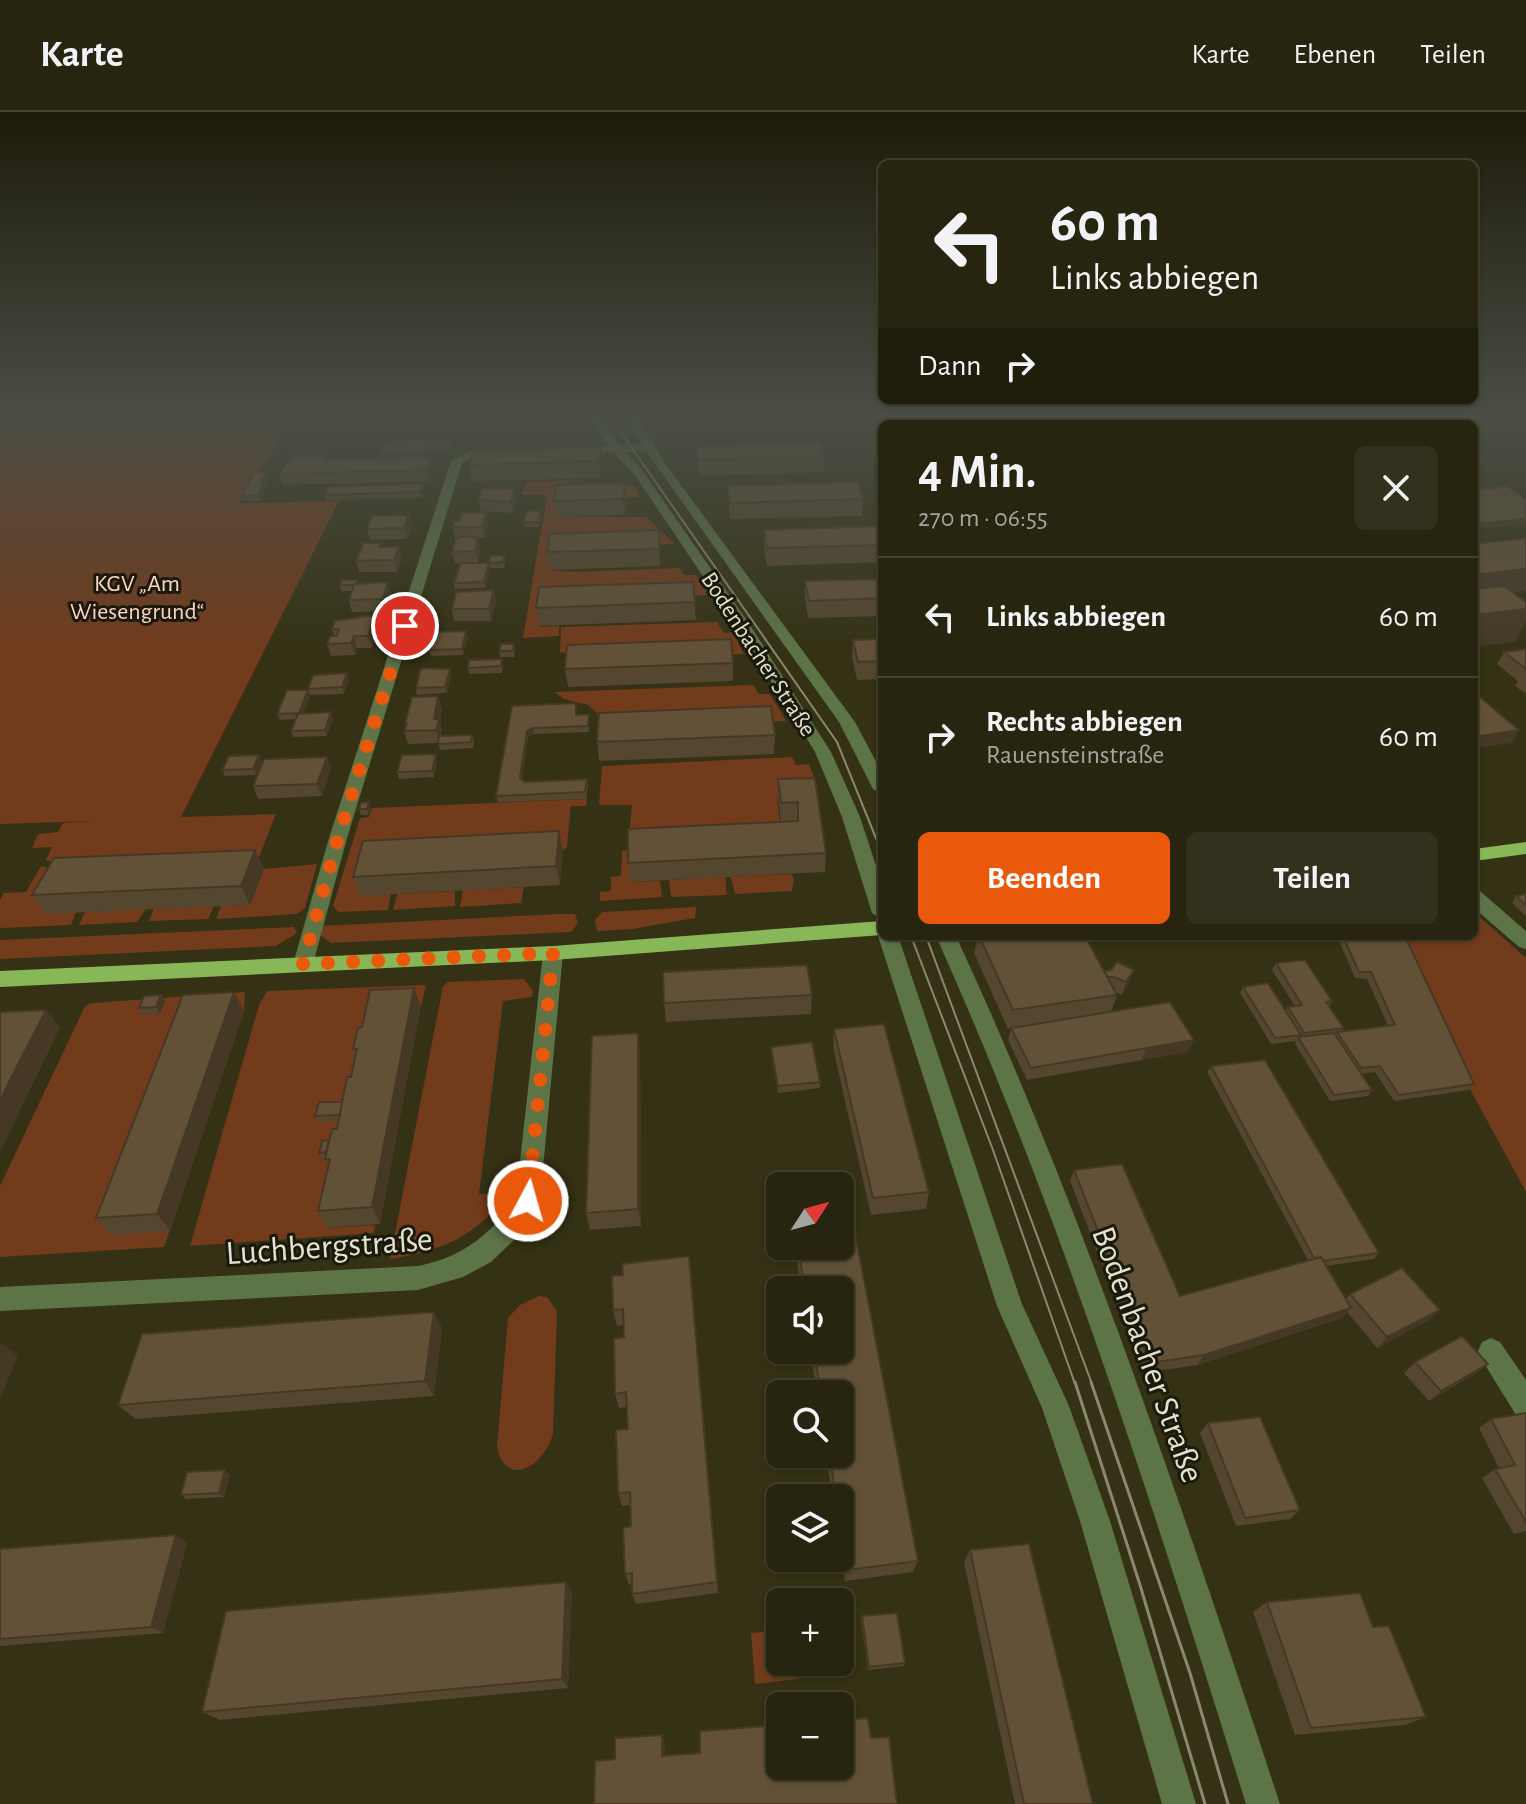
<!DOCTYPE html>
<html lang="de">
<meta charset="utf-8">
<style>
body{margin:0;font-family:"Alegreya Sans",sans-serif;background:#33311d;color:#f1f3f6;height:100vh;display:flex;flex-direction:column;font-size:30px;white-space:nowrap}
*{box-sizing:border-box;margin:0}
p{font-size:26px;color:#a4a59e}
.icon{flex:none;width:44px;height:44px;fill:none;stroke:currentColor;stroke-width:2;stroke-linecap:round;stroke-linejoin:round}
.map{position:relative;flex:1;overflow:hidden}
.drawer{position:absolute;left:878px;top:308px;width:600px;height:520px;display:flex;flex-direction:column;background:#27250f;border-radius:12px;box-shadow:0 2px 6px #0004,0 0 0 2px #43422f}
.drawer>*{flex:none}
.top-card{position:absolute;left:878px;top:48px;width:600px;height:244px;border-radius:12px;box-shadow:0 2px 6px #0004,0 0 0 2px #43422f;background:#27250f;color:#f1f3f6;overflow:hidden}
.needle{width:52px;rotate:54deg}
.tools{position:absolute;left:766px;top:1060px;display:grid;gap:16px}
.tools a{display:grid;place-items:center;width:88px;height:88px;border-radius:12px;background:#27250f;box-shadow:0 2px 6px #0004,0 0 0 2px #43422f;font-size:40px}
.pin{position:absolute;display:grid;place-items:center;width:68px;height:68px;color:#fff;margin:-34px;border:4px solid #fff;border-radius:50%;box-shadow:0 2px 8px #0007}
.me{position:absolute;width:88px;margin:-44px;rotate:6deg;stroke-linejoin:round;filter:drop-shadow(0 0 6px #0008)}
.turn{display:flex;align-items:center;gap:28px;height:168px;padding:0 40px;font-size:36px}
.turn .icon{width:104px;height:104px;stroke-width:2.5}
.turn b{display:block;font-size:56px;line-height:68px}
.then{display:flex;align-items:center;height:76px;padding:0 40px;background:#0003;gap:16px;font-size:30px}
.round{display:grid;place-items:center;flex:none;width:84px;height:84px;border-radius:12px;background:#33311d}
.headline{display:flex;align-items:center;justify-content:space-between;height:136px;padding:0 40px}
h1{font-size:48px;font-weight:700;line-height:60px}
.button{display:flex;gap:16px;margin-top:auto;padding:16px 40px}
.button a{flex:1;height:92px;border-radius:12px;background:#ea580c;color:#fff;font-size:32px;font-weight:700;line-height:92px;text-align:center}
.button a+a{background:#33311d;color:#f1f3f6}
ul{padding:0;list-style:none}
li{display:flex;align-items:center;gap:24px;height:120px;padding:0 40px;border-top:2px solid #43422f}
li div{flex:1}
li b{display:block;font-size:30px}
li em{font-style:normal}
header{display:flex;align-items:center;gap:48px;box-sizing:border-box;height:112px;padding:0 40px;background:#27250f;border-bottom:2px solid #43422f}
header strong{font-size:38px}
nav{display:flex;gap:44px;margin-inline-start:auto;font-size:28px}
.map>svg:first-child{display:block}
.green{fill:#723b1b}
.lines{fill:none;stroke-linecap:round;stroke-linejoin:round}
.minor{fill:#5d7447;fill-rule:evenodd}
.major{fill:#88b757;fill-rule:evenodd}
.tram-far1{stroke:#8a8871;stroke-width:2}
.tram{stroke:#8a8871;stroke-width:3}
.wall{fill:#54462f}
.shaded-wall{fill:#453926}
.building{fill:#625137;stroke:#453926;stroke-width:2}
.route{stroke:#ea580c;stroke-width:14;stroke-dasharray:0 25.2}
.labels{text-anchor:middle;stroke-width:6;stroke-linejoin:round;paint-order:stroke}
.far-park-label{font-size:24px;fill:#fcd5c0;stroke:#1a190c}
.far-street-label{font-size:24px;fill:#e3e2d1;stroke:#1a190c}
.near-street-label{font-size:34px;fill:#e3e2d1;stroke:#1a190c}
</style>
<header>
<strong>Karte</strong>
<nav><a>Karte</a><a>Ebenen</a><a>Teilen</a></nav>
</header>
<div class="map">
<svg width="1526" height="1692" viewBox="0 0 1526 1692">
<rect width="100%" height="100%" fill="#343114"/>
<path class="green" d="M0 306H286L276 335 239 391 339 389 181 705 276 702 258 748 73 758 46 748 52 735 32 736 38 722 58 720 63 711 94 709 0 712Z
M569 368V376L633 373 640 385 558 389 556 405H647L674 432 569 435 550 458 573 460 680 456 684 463H696L710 483 566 489 542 493 539 515 559 514V524L523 526 547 383H522L526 370Z
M717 510 724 521 733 520 744 542 596 548 560 540 561 515Z
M753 573 759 582H770L786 609 628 614 604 607 588 593 564 587 554 580Z
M792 645 796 653 809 652 818 675 809 682 777 686 780 710 628 734 632 693H599L602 654Z
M587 687 586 694H571L567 735 563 738 361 783 391 782 388 798 338 800 333 794 360 706 369 705 372 696Z
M630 738V770L660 769 662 785 600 789V780L611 779V765L621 764 622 739Z
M317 752 305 796 297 802 216 807 221 794 250 793 264 757Z
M41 754 66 762 46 801 76 800 71 813 0 816V788L4 781 26 780Z
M791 762 794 767 792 779 735 782 731 765Z
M725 765 727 783 671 785 669 768Z
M524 775 521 791 460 795 463 778Z
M455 779V794L393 798 397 782Z
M214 794 208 807 149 809 154 797Z
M696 795 695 806 633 817 597 819 595 808 602 800Z
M146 797 137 810 79 813 85 800Z
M1474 800 1526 846V1080L1471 979 1399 824H1474Z
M557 802H575L578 811 571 820 331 831 319 822 320 814Z
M294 815 297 821 276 834 0 847V828Z
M524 867 533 879 532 885 503 889 479 1082H507C477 1125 440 1139 390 1147L443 874 448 870Z
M426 873 421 894 329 1116 375 1113 374 1121 190 1134 259 893 267 879Z
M245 880 244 899 164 1135 0 1145V1074L85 894 92 891Z
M539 1184 547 1185 557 1199 553 1322C545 1352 508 1378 497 1336L508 1206 520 1193Z
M780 1518V1550H835L837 1562 755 1572 751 1521Z"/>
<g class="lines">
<path class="minor" d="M589 306H600L619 333 643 332 628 306H638L664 350 855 610 882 661V682L873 677 839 610 646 339 625 340 642 358 748 510 831 640 860 705 882 772V808L872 801 842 705 815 640 734 510 634 362 613 340 574 342 568 339 574 336 608 334Z
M502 339V343L472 346 462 351 347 726 313 852 310 857H296L293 852 329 726 451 349 470 340Z
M1474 778 1481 780 1526 819V837L1519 835 1474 796Z
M881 819 882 824H898L1022 1192 1069 1294 1110 1409 1196 1692H1162L1080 1409 1042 1296 997 1194 878 824Z
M936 824H956C1085 1103 1184 1400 1280 1692H1246C1155 1400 1061 1103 936 824Z
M553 834 560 836 563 841 540 1089 515 1127 491 1150 463 1165 418 1178 0 1199V1175L418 1154C463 1145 490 1123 516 1086L543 841 546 836Z
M1491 1226 1500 1230 1526 1268V1307L1516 1303 1482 1248 1478 1239 1482 1230Z"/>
<path class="major" d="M1526 730V742L1474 749V737Z
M882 809V823L553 848 0 875V859L553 834Z"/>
<path class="tram-far1" d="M611 306 837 630 882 741
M911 824 993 1038 1075 1272
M926 824 1092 1272"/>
<path class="tram" d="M1075 1270 1140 1473 1205 1692
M1091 1270 1190 1561 1228 1692"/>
</g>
<path class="wall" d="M423 306H471L470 311 424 313Z
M488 306H539L538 312 489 314Z
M906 306H997L1002 312H910Z
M1048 306H1419L1428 312H1053Z
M452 327 453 332 451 338 428 339 426 345 434 356 429 369 282 373 279 362 325 344 326 348 380 346 379 343Z
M696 334 824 344V360L698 364Z
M601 335 602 351 601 366 472 369 469 353Z
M269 365 266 370 267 375 260 389H243L241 384Z
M556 373 626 387 625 403 556 405 554 389Z
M728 374 863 387 862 404 730 407Z
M424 378 422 386 326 388 325 383Z
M479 388H516L513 401 481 399Z
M486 400 488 412 485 426H477H478L481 438 478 450 455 451 452 440 458 426H455L453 415 460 409Z
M542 405 539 415H525L524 410Z
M412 414 407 427 370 428 367 417Z
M882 414V450L767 454 764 435V418Z
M659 418 660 454 550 458 547 440Z
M381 431 382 435H399L402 447 397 460H359L356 449Z
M504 443 505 449 504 456H490L489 451Z
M490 457 485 476 455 477 454 471Z
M882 467V504L808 506 805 487V469Z
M358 468 359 472 388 470 391 482 386 499 352 500 349 488 352 479H341L340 473Z
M693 470 696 508 539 514 536 496Z
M494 478 496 490 491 509H454L452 497Z
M374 503 378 515 372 536H357L355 543 331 544 327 532 334 524 332 517Z
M468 525 463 543 431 544 429 538Z
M882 527V567L857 568 852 546 853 528Z
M1526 537V582L1515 574 1518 569 1497 552 1504 540Z
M515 538 514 545H500L499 539Z
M733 551V569L568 575 565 557Z
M503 553 502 561 469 562 468 556Z
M451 563 447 581 417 583 416 576Z
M349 567 344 582 310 583 308 577Z
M310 584 303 601 333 607 327 624 293 625 291 619 296 607 280 608 277 602Z
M576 591 577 602H589V620L534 622 528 625 522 668 525 670 587 667 588 673 586 687 498 690 496 684 512 594Z
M442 597 440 608 442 619 441 624 472 623 474 629 473 636 440 638 438 631 408 632 404 619 406 615 405 611Z
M775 623 774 642 599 649 597 630Z
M436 642 437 649 434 665 399 667 397 660Z
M259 643 262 650 256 663 225 664 222 658Z
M327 645 331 657 322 684 258 687 253 674Z
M815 666 826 741 825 760 630 770 628 751 781 710 778 686V667Z
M359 697H371L369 703H361Z
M559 719 563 738 560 773 361 784 353 765Z
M255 738 264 757 250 793 45 802 32 783Z
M1526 782V804L1512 791 1516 784Z
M978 824H1085L1104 859 1129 870 1122 883 1115 880 1117 883 1111 900 1188 940 1027 968 1008 928 1011 916 1008 917 974 841Z
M1337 824H1405L1474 972 1469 978 1394 989 1375 960 1361 962 1372 978 1368 984 1330 989 1295 932 1296 929 1271 932 1240 881 1243 875 1286 899 1288 895 1295 894 1272 858 1276 851 1332 889 1329 895 1344 916 1342 920 1388 914 1367 867 1355 866Z
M234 880 244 899 170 1119 111 1123 96 1106Z
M161 883 165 889 160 902 143 903 139 896Z
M812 883 811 902 666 910 664 891Z
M421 894 380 1112 328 1116 318 1099 329 1055 325 1047H323L319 1041 337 1017 338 1009 318 1010 315 1004 342 990 351 965 356 944 353 937 362 915Z
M834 917 929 1080 926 1097 871 1103 833 936Z
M771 935 820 970V976L778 981 771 941Z
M640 939 641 1114 590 1118 586 1101Z
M1211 954 1379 1141 1374 1147 1326 1154 1346 1187 1350 1182 1429 1208 1377 1236 1347 1200 1342 1206 1197 1253 1144 1261 1070 1069 1074 1058 1180 1184 1308 1148 1207 960Z
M795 1134H840L918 1449 913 1460 845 1469 840 1436V1386H832L826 1342H840V1282H817L810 1238H840V1178H801Z
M689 1144 718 1481 636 1492 632 1482V1472L629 1473 625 1462 631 1414 630 1393 622 1394 618 1381 628 1317 627 1295 619 1296 615 1282 624 1225V1213L617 1214 613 1198 623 1163Z
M442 1216 434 1284 135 1307 118 1293Z
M1415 1250 1475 1262 1429 1289 1404 1261Z
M1526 1301V1419L1514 1422 1482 1366 1495 1357 1499 1356 1479 1316 1491 1307Z
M1208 1311 1300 1398 1290 1407 1236 1414 1200 1321Z
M230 1363 224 1385 186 1387 181 1383Z
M176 1423 187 1431 163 1521 0 1534V1437Z
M970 1438 1093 1692H1015L964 1450Z
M566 1470 572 1480 568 1576 220 1608 202 1600Z
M1267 1490 1373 1515 1426 1605 1405 1613 1295 1623 1253 1500Z
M862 1504 905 1551 904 1554 868 1558 861 1508Z"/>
<path class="shaded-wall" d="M601 335 602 351 601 366 599 349Z
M432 345 434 356 429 369 427 358Z
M1486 348 1478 364H1474V349Z
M267 360 269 365 266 370 267 375 260 389 258 383 261 370Z
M624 371 626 387 625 403 623 387Z
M423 372 424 378 422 386 420 380Z
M514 376 516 388 513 401 511 390Z
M486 400 488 412 485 426 482 415Z
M409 403 412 414 407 427 404 416Z
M1526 407V412L1474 417V412Z
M478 426 481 438 478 450 475 439Z
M399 435 402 447 397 460 394 448Z
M489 451 490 457 485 476 484 470Z
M1526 457V479L1474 485V463Z
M388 470 391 482 386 499 383 487Z
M494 478 496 490 491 509 489 497Z
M1526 497V510L1515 530 1474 535V503Z
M374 503 378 515 372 536 368 524Z
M466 519 468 525 463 543 462 537Z
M354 524 357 536 355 543 351 531Z
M450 557 451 563 447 581 445 575Z
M347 561 349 567 344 582 342 575Z
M308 578 310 584 301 607 299 601Z
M438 584 442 597 440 608 442 619 439 631 434 607Z
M331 600 333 607 327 624 325 618Z
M533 616 534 622 528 625 522 673 520 666 527 619Z
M1519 618 1512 631 1474 636V625Z
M436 642 437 649 434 665 432 659Z
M259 643 262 650 256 663 253 657Z
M327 645 331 657 322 684 317 672Z
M369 690 371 697 369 703 367 697Z
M559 719 563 738 560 773 556 754Z
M255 738 264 757 250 793 241 774Z
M1134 858 1129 870 1122 883 1126 870Z
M414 876 421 894 380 1112 372 1095Z
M234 880 244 899 170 1119 157 1102Z
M161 883 165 889 160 902 156 895Z
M46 898 60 916 0 1040V989Z
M638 921 640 939 641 1114 638 1097Z
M1194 928 1188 940 1142 948 1147 936Z
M1351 1196 1342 1206 1197 1253 1204 1243Z
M1440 1198 1429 1208 1377 1236 1387 1225Z
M434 1200 442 1216 434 1284 425 1269Z
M0 1230 18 1244 0 1287Z
M1488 1252 1475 1262 1429 1289 1441 1279Z
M225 1358 230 1363 224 1385 219 1381Z
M176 1423 187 1431 163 1521 151 1515Z
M566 1470 572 1480 568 1576 562 1567Z
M662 1623 665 1630V1650L662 1644Z"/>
<path class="building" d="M910 306H997L1002 312H914Z
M1066 306H1419L1428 312H1072Z
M452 327 450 333 427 334 425 341 379 343 385 329Z
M821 331 824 344 697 348 696 334Z
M601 335 599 349 469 353 473 339Z
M1474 340 1486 348 1474 349Z
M294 344H325L323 348 432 345 427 358 279 362 287 349H292Z
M254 360H267L261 370 265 369 258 383 241 384Z
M858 370 863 387 730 391 728 374Z
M624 371 623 387 554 389 556 373Z
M423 372 420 380 325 383 328 375Z
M1507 374 1526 387V407L1474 412V378Z
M514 376 511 390 479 388 482 377Z
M527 399H541L538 410H524Z
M486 400 482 415H453L454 409H460L462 401Z
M409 403 404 416 367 417 372 404Z
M882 414V433L767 436 764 418Z
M659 418V437L547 440 550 422Z
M464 424 478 426 475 439 452 440 456 427Z
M1526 426V457L1474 463V432Z
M364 431H381L379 435H399L394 448 356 449Z
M504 443 503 450 489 451 490 444Z
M461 451H489L484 470 454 471Z
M882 467V486L809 489 805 469Z
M342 468H358L357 472 354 473H340Z
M388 470 383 487 349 488 354 472Z
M693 470 695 490 536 496 539 475Z
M1504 474 1526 490V497L1474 503V477Z
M494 478 489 497H452L456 480Z
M374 503 368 524H354L351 531 327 532 330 524H337L339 517H332L335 509Z
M466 519 462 537 429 538 434 520Z
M731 527 733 551 565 557 567 533Z
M882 527V549L858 550 853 528Z
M501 532H514L513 539H499Z
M1526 537V557L1504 540Z
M502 547 501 554 468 556 469 548Z
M424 556 450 557 445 575 416 576 420 558Z
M347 561 342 575 308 577 313 563Z
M287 578H308L299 601 277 602Z
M1474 580 1519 618 1474 625Z
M438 584 434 607H439L436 618 404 619 407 611H405L412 585Z
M576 591V603L589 602 588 614 533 616 527 619 520 666 525 670 587 667 585 680 496 684 512 594Z
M771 594 775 623 597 630 599 601Z
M331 600 325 618 291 619 298 602Z
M472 623 471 630 438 632 439 624Z
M436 642 432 659 397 660 402 643Z
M259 643 253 657 222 658 229 644Z
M327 645 317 672 253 674 264 647Z
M815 666 826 741 628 751V717L798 709V690L781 691 778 667Z
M369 690 367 697H359L361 691Z
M559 719 556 754 353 765 363 729Z
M255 738 241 774 32 783 54 746Z
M1526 782V793L1516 784Z
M979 824H1085L1117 883 1013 898Z
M1343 824H1405L1474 972 1399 983 1380 954 1361 956 1337 920 1395 913 1371 860H1359Z
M1305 848 1332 889 1326 890 1344 916 1304 921 1288 895 1302 893 1276 851Z
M1117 850 1134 858 1126 870 1114 865H1108L1104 859 1111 858Z
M807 853 812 883 664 891 663 860Z
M1268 871 1301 923 1275 926 1243 875Z
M414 876 372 1095 318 1099 330 1047H325L332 1017H337L347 965H351L357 937H353L358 916 362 915 370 878Z
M234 880 157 1102 96 1106 183 883Z
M161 883 156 895 139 896 144 884Z
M1170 890 1194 928 1031 956 1011 916Z
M46 898 7 974 0 989V900Z
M884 912 929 1080 873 1086 834 917Z
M638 921V1097L586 1101 592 924Z
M1334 921 1372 978 1334 983 1298 925Z
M812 930 820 970 778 974 771 935Z
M1265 948 1379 1141 1323 1149 1321 1145 1314 1146 1211 954Z
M319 990H342L340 1003 315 1004Z
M329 1028 326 1040 319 1041 322 1029Z
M1122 1052 1180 1184 1321 1145 1351 1196 1204 1243 1150 1251 1074 1058Z
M849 1089 918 1449 847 1458 840 1410V1386H836L830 1342H840V1282H821L814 1238H840V1178H805L798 1134H840V1090Z
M689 1144 717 1470 632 1482V1461L625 1462 623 1416 631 1414 630 1380 618 1381 616 1318 628 1317 626 1280 615 1282 614 1227 624 1225 623 1197 613 1198 612 1164 623 1163 622 1152Z
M1402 1156 1440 1198 1387 1225 1350 1182Z
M434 1200 425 1269 118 1293 142 1222Z
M1462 1224 1488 1252 1441 1279 1415 1250Z
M1526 1301V1410L1495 1357 1515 1353 1491 1307Z
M1260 1305 1300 1398 1245 1406 1208 1311Z
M225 1358 219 1381 181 1383 187 1360Z
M176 1423 151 1515 0 1527V1437Z
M1029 1432 1093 1692H1024L970 1438Z
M566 1470 562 1567 202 1600 226 1499Z
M1360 1481 1373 1515 1389 1514 1426 1605 1311 1616 1267 1490Z
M897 1501 905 1551 869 1555 862 1504Z
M868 1606 871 1626 889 1625 897 1692H594L595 1649 615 1647V1626L662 1623V1644L700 1641V1619L780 1613V1654H840V1608Z"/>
<linearGradient id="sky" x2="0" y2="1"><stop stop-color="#1d1b0b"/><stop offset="0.56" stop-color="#4a4e45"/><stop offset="1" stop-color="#4a4e45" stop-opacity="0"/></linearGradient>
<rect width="1526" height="543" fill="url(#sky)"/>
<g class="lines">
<path class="route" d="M405 514 338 726 303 852 553 841 528 1089"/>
</g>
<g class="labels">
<g class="far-park-label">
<text x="137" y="479">KGV „Am<tspan x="137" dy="28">Wiesengrund“</tspan></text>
</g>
<g class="far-street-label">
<text transform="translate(759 542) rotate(57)" y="8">Bodenbacher Straße</text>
</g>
<g class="near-street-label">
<text transform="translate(329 1133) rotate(-4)" y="12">Luchbergstraße</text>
<text transform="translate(1149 1242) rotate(70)" y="12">Bodenbacher Straße</text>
</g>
</g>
</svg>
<div class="tools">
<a><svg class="needle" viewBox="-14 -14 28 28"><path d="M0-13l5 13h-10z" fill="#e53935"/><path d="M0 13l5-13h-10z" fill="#a4a59e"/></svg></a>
<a><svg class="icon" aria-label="sound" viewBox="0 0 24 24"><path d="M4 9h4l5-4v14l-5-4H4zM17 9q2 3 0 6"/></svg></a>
<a><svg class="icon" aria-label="search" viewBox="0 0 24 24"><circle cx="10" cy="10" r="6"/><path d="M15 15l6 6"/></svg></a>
<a><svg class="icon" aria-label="layers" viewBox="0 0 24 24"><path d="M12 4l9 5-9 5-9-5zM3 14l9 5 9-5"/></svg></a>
<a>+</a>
<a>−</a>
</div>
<div class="pin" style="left:405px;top:514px;background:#d93025"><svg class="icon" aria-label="arrive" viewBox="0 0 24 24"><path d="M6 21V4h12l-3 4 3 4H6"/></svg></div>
<svg class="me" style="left:528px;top:1089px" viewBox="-20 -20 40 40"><circle r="17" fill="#ea580c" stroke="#fff" stroke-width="3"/><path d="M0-11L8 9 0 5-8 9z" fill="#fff"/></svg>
<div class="top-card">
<div class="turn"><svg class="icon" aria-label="left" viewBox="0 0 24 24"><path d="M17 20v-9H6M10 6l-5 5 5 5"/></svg><div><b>60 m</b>Links abbiegen</div></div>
<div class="then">Dann<svg class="icon" aria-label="right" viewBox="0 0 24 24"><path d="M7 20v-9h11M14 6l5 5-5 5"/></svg></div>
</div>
<section class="drawer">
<div class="headline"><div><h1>4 Min.</h1><p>270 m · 06:55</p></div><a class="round"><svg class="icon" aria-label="close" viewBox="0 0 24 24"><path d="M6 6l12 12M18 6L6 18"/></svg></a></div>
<ul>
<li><svg class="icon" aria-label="left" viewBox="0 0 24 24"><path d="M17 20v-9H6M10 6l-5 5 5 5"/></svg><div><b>Links abbiegen</b></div><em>60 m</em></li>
<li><svg class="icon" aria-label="right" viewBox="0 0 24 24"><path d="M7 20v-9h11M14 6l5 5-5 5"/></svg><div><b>Rechts abbiegen</b><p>Rauensteinstraße</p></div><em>60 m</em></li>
</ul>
<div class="button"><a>Beenden</a><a>Teilen</a></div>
</section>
</div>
